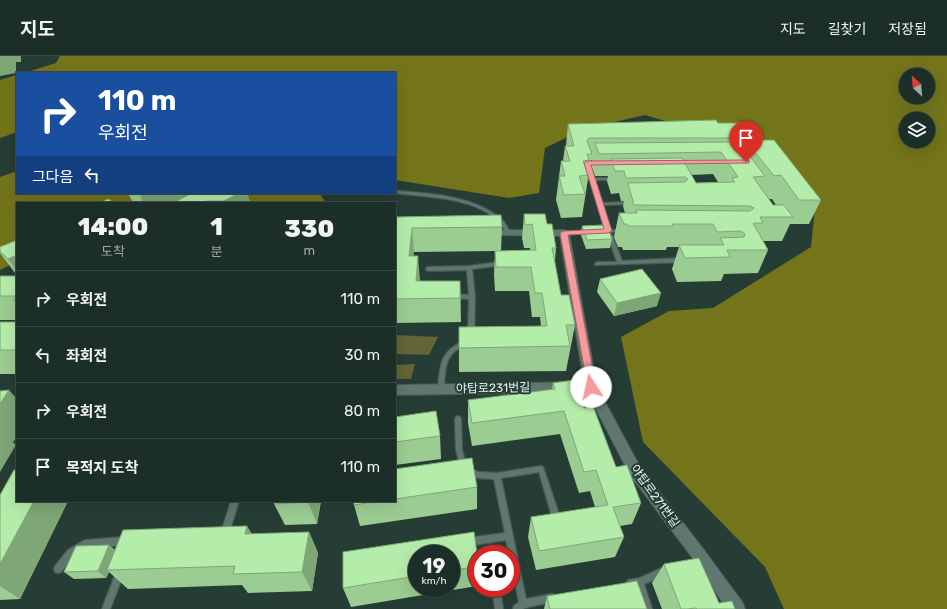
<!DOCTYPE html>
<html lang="ko">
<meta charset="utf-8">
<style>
body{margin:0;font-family:Rubik,"Noto Sans KR",sans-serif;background:#253630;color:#f1f3f6;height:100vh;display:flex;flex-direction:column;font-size:15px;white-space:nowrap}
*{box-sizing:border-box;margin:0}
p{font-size:13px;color:#a0a8a8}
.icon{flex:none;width:22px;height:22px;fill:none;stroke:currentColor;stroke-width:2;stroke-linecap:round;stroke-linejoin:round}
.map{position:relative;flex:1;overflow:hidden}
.drawer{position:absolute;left:16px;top:146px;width:380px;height:300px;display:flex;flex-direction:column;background:#1c2e28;border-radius:0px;box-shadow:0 4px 16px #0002,0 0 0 1px #3a4a45}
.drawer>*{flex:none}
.hud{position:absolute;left:16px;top:16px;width:380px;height:122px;border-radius:0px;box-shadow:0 4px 16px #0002,0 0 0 1px #3a4a45;background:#1a4fa0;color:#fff;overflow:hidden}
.needle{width:26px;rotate:334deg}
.fabs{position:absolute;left:899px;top:12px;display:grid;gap:8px}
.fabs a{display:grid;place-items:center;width:36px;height:36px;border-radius:50%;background:#1c2e28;box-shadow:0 4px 16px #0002,0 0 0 1px #3a4a45;font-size:20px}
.speed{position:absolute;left:408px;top:489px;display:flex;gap:8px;font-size:20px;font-weight:700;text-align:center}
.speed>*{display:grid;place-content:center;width:52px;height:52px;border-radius:50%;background:#1c2e28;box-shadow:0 4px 16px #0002,0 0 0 1px #3a4a45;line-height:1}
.speed small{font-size:10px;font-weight:400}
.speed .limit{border:6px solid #d22;background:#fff;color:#111}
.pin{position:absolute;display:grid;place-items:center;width:34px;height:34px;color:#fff;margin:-41px -17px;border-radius:50% 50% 50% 0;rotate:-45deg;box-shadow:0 0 4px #0007}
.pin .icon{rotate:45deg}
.me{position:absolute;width:44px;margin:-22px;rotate:350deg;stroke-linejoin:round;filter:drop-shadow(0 0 3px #0008)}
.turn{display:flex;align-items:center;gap:14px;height:84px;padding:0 16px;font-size:18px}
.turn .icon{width:52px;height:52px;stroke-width:2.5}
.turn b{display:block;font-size:28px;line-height:34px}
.then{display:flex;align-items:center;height:38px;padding:0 16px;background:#0003;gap:8px;font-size:15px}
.eta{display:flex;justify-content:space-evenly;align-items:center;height:68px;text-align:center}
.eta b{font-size:24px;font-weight:800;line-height:28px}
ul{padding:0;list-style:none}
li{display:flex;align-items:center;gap:12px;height:56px;padding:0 16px;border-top:1px solid #3a4a45}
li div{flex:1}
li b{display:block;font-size:15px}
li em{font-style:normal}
header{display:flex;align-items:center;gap:24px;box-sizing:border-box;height:56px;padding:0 20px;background:#1c2e28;border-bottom:1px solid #3a4a45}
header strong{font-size:19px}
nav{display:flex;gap:22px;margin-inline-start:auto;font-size:14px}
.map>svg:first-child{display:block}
.green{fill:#636536}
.forest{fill:#74741b;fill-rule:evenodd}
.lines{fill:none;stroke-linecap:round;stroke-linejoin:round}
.service-casing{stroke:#465a53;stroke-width:2.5}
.minor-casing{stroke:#465a53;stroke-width:2}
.service{fill:#5f776f;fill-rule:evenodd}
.minor{fill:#5f776f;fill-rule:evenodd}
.wall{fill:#9bcc92;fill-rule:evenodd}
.shaded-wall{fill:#7ea677}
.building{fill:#b4edaa;stroke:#7ea677}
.route{fill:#f59b9e;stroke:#9f6567}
.labels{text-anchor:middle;stroke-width:4;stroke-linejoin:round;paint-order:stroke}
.street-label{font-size:12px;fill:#e6f3ee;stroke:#263d36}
</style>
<header>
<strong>지도</strong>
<nav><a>지도</a><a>길찾기</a><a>저장됨</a></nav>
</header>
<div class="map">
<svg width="947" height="553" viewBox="0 0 947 553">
<rect width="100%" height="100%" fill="#263d36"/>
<path class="green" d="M395 279 438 281 429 299 395 298Z
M415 308 411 323H395V309Z"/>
<path class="forest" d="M60 0H947V553H784L765 511 643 386 621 281 669 255 713 252 811 191 816 142 761 84 701 76 645 59 584 73 545 92 539 137 509 142 395 124V17H24L56 7ZM906 19H928V41H906ZM906 63H928V85H906Z
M17 19V76L0 82V24Z
M17 115V137H147L128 147H17V205L0 214V121Z
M230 137H318L320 138 326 147H248Z"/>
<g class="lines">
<g class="service-casing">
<path id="service" d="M586 106H598L600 107 598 108H589L594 122H613L615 123 613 124H594L601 147 629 146 631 147 629 148 602 149 610 174H625V176H608L606 175 590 124 589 123 590 122 585 107Z
M395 135C428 137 476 140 502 164 506 168 508 172 510 177V178H506C504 174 503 170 500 167 477 141 426 141 394 137H395Z
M588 175H590V177L564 178 562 177 564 176Z
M608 178H610L612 179 622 205 682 202 684 204 682 206 595 209V208L597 206H617L608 179Z
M500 206 502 208V209L472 213 475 241 474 279 471 281 469 280 468 279 469 243 454 242 451 240 454 238 469 239 467 214 428 215 426 213 428 211 469 210Z
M465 285 468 287C464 291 458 292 454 296 444 305 445 320 444 333L443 335H439L438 333C440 310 440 294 465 285Z
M458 360 460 361 461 363 462 394 467 411 478 416 497 417 541 410 543 411 561 464 560 466 557 467 554 466 553 464 539 416 501 422 526 543 552 538 555 539 556 542 555 545 525 552 523 553H513L514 550 519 546 511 508V498H509L506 484 468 490 465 489 464 486 465 483 468 482 505 477 494 423 478 422 462 415 461 413 456 394 455 363 456 361Z
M231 445H239L229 477 228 479 225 481 222 479 221 477Z
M124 481 127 482 128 485 127 488 124 489 87 492 74 500 61 516 58 517 55 516 54 513 55 510 68 494 83 485 86 484Z
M664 511 667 512 668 515 667 518 644 528 652 553H644L637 530 631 531 628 530 627 527 628 524 640 522Z
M120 513 123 514 124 517 110 553H102L117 514Z
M492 532H500L503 553H495Z"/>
</g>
<g class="minor-casing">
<path id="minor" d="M487 174H564L569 177 597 331 640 411 704 494 743 547 745 553H727L694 504 630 419 587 336 395 339V329L584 326 560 180 484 179 482 177Z"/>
</g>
<use href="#service" class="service"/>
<use href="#minor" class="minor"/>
</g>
<path class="wall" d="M718 67 756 82 754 86 821 144 809 168H790L782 185H763L768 194 758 217 724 218 721 225 677 226 672 213 679 191H667L666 194H623L622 191H618L614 181 619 157H625L623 150 624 145H621L619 137 611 138 607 125 608 120H595L591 109 592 104H591L582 161 561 162 556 144 561 105H563L565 90H566L568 68ZM713 118 718 126 696 127 691 119ZM769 143H772L776 149H773Z
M128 137H247L250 147H133Z
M524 158 547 168 556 192 555 205 561 239 575 269 566 315 459 316V292L541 270 540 261H532L529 235H495L494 219 495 195 414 196 413 200 420 225H460L461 266 395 267V161L502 171 501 195 530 194V192H524L522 182Z
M582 170 604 172 612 183 610 192 586 193 581 179Z
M17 184V219L15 217 0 197V191Z
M0 220H17V264H0Z
M600 223 657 250 614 260 597 236Z
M0 266H17V318H0Z
M553 327 584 352 616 411 641 447 632 468 620 470 624 481 615 501 536 514 528 481 531 461 595 451 590 435 579 437 560 378 472 390 468 367V344L552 334Z
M395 361 440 380 441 403 395 409Z
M395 413 477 431V453L360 470 354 449V445H395Z
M0 439 17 445H68L20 543 0 544Z
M122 445H187L124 447Z
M321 445 317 468 285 469 274 448Z
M309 476 318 497 312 535 248 537 242 529 128 533 109 516 106 522 74 523 64 516 109 489 115 494 252 478Z
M474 476 477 498V530L351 551 343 532V496ZM417 498H451V532H417Z
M664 508 719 547 735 553H662L652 527Z
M547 540 647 553H544Z"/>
<path class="shaded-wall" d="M0 0H21V6H16V17L0 20Z
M144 137H202L183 147H143L140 139Z
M239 137H247L250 147H224V145Z
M412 172 414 196 412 224 409 200Z
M17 199V215L8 203Z
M418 200 420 224 419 243 416 225Z
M460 225 461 249V266L460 242Z
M661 237 657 250 614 260 617 247Z
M9 334 17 343V381L13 386 16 389 0 416V348Z
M34 445H68L20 543 0 530V508Z
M308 445H321L317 468 308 446Z
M247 470 260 491 245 478Z
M309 476 318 497 312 535 302 516Z
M109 489 117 496 107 514 109 516 106 522 98 515Z"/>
<path class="building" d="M716 64 718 67H744L756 82H589L587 85 592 98H587L589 104 583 105 589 119 579 120 585 138 564 139 559 120H565L561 105H570L565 90H574L568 68Z
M758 84H774L821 144H799L781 119 774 120 747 86H755Z
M739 86 765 120 753 121 773 149H784L793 161H760L763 167H753L768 194H727L730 201 685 202 679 189H724L720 182 744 181 745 178 741 175 717 176 713 168H672L673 170H628L627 168H624L619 157H637L636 154 750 155 754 152 750 150 634 149 628 127 685 126 688 123 685 121 626 122 624 115H615L611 103 682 102 696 127 735 126 732 122 738 121 721 96 599 98 595 87Z
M135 137H144L140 139Z
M192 137H239L224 145H206L202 147H173Z
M108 143 115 147H99Z
M524 158H545L547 168H552L556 192H552L561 239H569L575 269H566L570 290 459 292V271L547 270 542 237H535L531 211H496L495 195 536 194 532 168 525 169Z
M501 159 502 171 412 172 409 200H418L416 225H460V242L395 243V161Z
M603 169 604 172H608L612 183 587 184 582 170Z
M17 184V199L8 203 0 195V191Z
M642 213 661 237 617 247 600 223Z
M0 220H17V244H13L17 240H0Z
M0 266H17V294H0Z
M574 324 584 352 593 350 616 411 627 409 641 447 613 451 624 481 539 495 531 461 608 449 596 414 584 416 564 355 472 367 468 344 555 333 553 327Z
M9 334 0 348V335Z
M436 355 440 380 395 386V361Z
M472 402 477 431 395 443V413Z
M14 414H17V445H34L0 508V439Z
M275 445H308V446L274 448Z
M354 445H381L354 449Z
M247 470 245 478 309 476 302 516 233 518 235 510 107 514 123 474Z
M474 476 477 498V510L451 515V498H417V520L343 532V496Z
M109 489 98 515 64 516 76 490Z
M699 502 719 547 732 545 735 553H697L696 552 687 553H681L664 508Z
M637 525 647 553H550L547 540Z"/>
<path class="route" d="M746 104H749V107L591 109 612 175 608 177 568 179 596 331 595 334H588L560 177 564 175 604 173 584 107 587 105Z"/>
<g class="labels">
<g class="street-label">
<text transform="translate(493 332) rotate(-1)" y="4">야탑로231번길</text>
<text transform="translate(655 440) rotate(54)" y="4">야탑로271번길</text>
</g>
</g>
</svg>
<div class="fabs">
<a><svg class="needle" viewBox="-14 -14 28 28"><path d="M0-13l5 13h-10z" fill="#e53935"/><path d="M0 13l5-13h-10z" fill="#a0a8a8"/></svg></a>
<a><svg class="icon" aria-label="layers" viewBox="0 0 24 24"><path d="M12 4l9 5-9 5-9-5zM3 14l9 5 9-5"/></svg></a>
</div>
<div class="speed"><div>19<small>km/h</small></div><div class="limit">30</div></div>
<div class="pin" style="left:746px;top:106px;background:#d93025"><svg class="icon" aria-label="arrive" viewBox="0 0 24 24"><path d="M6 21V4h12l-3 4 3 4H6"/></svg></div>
<svg class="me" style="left:591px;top:331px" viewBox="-20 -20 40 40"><circle r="19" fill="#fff"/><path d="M0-13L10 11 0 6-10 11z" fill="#f59b9e"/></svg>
<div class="hud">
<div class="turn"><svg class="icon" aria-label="right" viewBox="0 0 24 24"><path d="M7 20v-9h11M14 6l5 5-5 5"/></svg><div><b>110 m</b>우회전</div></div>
<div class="then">그다음<svg class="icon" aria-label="left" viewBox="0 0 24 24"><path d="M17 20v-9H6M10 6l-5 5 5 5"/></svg></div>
</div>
<section class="drawer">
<div class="eta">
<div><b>14:00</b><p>도착</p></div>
<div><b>1</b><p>분</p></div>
<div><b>330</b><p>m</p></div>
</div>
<ul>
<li><svg class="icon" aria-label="right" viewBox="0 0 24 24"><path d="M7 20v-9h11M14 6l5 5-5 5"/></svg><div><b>우회전</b></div><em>110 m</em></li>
<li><svg class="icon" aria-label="left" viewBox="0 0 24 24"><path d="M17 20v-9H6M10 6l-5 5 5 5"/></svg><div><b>좌회전</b></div><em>30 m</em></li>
<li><svg class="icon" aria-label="right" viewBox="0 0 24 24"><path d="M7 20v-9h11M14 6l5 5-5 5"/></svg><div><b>우회전</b></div><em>80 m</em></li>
<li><svg class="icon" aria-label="arrive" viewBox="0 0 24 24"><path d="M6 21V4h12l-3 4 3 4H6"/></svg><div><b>목적지 도착</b></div><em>110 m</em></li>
</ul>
</section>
</div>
